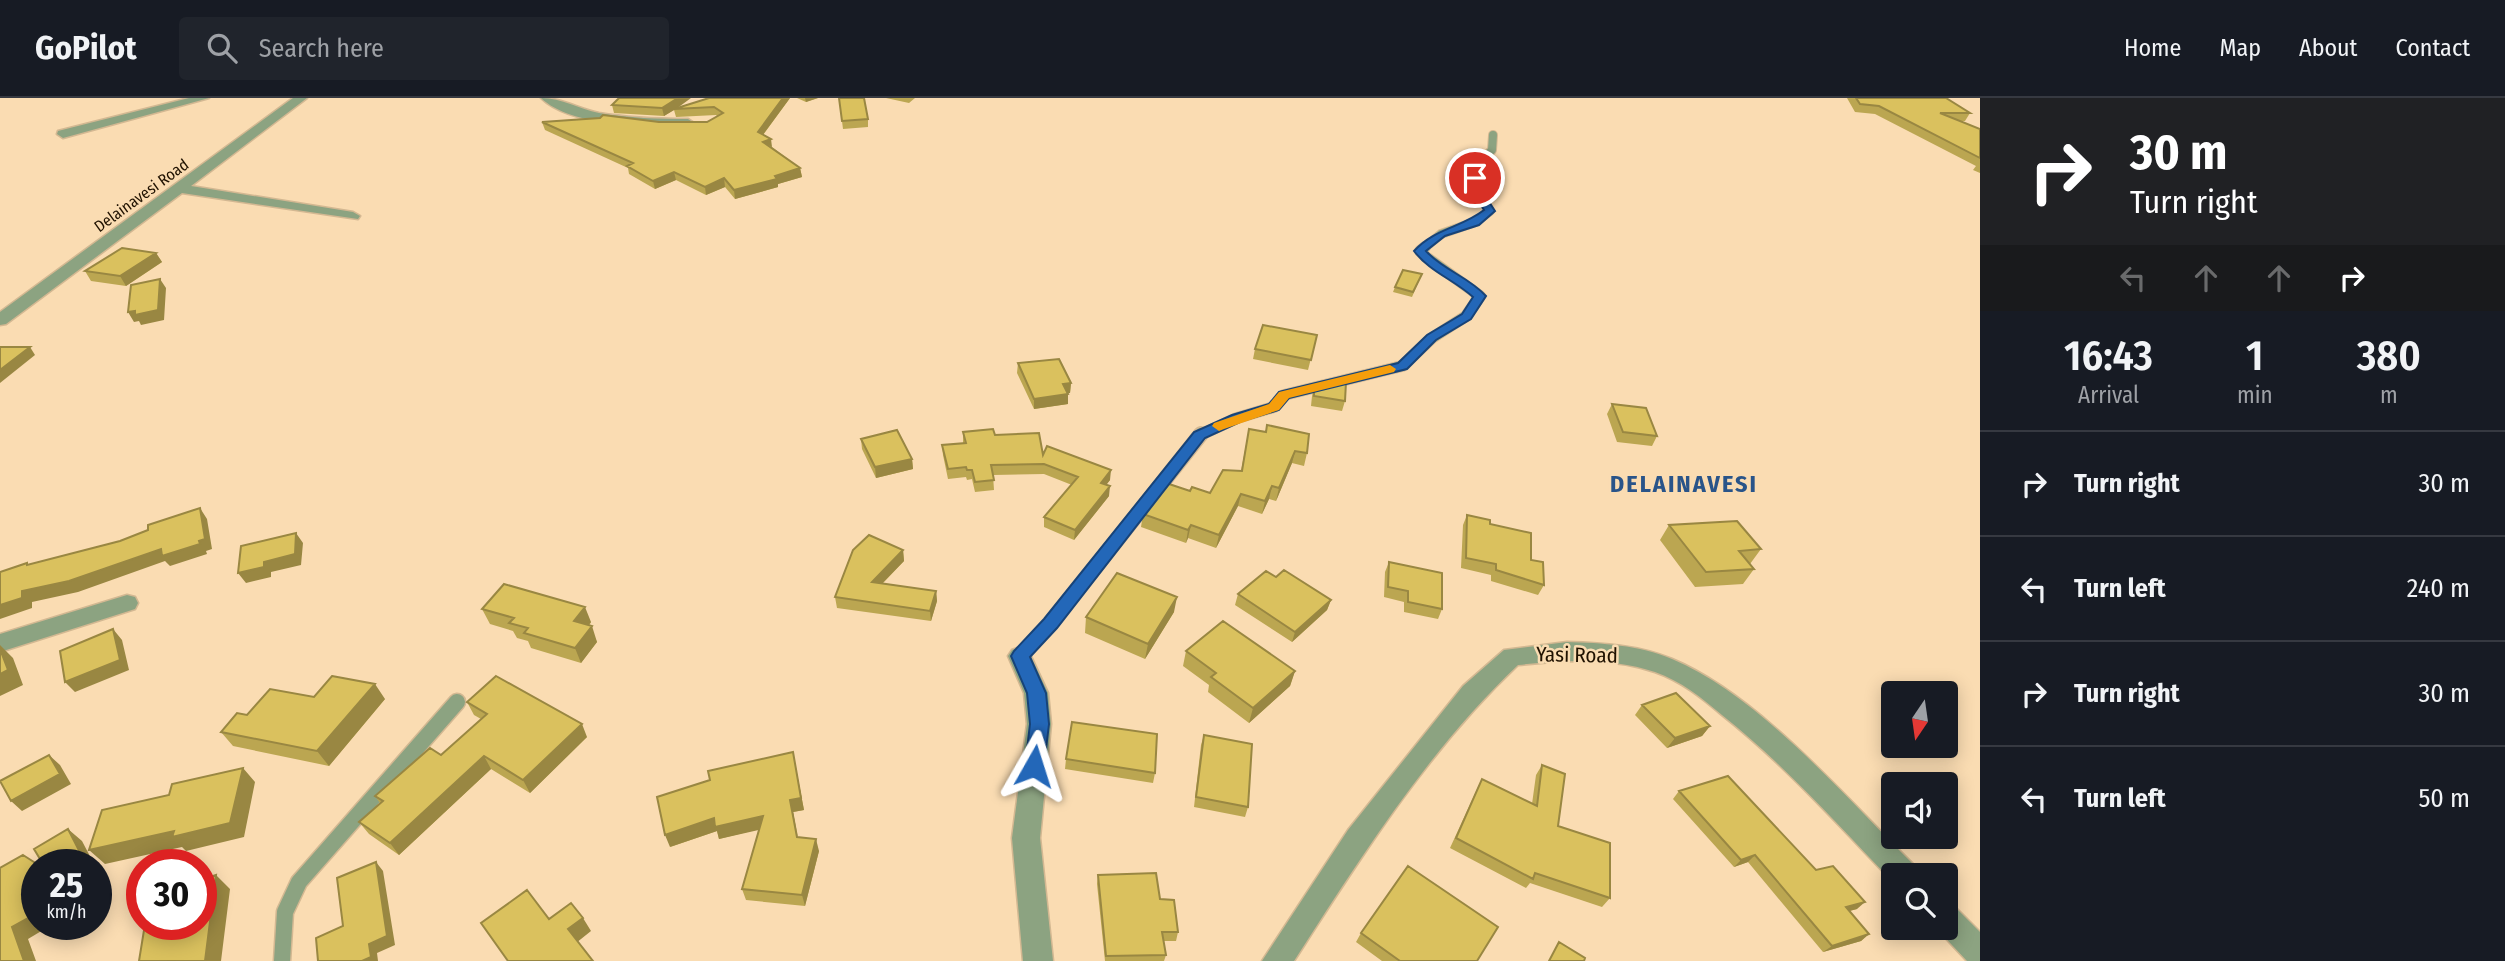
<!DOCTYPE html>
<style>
body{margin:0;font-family:"Fira Sans Condensed",sans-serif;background:#20242c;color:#f1f3f6;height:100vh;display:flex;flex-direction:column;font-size:26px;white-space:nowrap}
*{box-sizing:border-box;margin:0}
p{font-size:23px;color:#9ea1a6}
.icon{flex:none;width:38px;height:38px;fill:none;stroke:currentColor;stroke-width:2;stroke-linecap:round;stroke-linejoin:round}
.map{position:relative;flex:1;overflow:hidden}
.panel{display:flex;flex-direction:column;background:#171b24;width:525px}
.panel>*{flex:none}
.guide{background:#202124;color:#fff;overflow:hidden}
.needle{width:46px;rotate:193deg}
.fabs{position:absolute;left:1881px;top:583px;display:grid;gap:14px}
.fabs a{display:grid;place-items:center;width:77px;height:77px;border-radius:7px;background:#171b24;box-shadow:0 4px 18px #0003;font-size:35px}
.speed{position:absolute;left:21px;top:751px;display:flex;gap:14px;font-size:35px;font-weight:700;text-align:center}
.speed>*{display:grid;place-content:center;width:91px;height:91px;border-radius:50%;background:#171b24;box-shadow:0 4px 18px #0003;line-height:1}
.speed small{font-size:18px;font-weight:400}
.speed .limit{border:10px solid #d22;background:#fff;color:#111}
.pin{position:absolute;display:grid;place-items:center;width:60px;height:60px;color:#fff;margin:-30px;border:4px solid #fff;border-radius:50%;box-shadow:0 2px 7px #0007}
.me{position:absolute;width:77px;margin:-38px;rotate:6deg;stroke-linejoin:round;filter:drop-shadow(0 0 5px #0008)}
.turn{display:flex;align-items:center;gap:24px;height:147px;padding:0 35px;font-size:32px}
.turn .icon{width:91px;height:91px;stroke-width:2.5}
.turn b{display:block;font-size:49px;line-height:60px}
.lanes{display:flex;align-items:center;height:66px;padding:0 35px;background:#0003;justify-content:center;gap:35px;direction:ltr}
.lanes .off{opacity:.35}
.eta{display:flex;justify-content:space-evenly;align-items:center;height:119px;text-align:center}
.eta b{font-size:42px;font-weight:600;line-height:49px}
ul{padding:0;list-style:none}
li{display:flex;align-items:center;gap:21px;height:105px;padding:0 35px;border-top:2px solid #363941}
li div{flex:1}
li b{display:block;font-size:26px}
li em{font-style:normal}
header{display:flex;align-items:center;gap:42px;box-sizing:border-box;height:98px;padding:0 35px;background:#171b24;border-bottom:2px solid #363941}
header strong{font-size:33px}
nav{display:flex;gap:38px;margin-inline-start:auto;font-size:24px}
.search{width:490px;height:63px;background:#20242c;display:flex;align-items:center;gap:18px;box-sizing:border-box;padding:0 24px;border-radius:7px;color:#9ea1a6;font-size:26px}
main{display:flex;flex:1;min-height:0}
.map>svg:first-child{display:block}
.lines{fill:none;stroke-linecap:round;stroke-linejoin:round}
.service-far3-casing{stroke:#d3b892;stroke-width:10}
.service-far2-casing{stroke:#d3b892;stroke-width:12}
.service-far1-casing{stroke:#d3b892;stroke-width:16}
.service-casing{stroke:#d3b892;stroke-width:19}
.minor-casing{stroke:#d3b892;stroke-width:3}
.service-far3{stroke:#8ca381;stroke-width:8}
.service-far2{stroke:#8ca381;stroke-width:10}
.service-far1{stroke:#8ca381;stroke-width:12}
.service{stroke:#8ca381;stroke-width:16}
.minor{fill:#8ca381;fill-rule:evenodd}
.wall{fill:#bba651}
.shaded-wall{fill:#998742}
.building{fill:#dac15e;stroke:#998742;stroke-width:2}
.route{fill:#2367b8;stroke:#174378;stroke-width:2}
.slow{fill:#f59e0b}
.labels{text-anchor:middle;stroke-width:5;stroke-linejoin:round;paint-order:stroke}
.far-street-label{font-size:16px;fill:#201201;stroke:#fadcb2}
.near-street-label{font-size:21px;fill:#201201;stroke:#fadcb2}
.district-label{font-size:24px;font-weight:bold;letter-spacing:2px;fill:#295489;stroke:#fadcb2}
</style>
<header>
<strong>GoPilot</strong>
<div class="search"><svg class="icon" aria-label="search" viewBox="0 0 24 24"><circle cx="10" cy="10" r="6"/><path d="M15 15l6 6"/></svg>Search here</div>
<nav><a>Home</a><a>Map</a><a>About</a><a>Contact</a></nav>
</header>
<main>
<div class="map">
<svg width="1980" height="863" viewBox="0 0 1980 863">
<rect width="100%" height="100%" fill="#fadcb2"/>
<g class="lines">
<g class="service-far3-casing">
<path id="service-far3" d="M1423 151 1441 136 1475 124 1490 113 1476 93 1475 69 1492 52 1493 37"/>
</g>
<g class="service-far2-casing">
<path id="service-far2" d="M1198 338 1237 320 1274 309 1284 297 1402 268 1432 240 1466 218 1480 198 1426 159 1420 153 1425 149"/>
</g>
<g class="service-far1-casing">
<path id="service-far1" d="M1020 558 1051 525 1201 336"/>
</g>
<g class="service-casing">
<path id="service" d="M282 863 285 814 299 784 457 604"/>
</g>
<g class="minor-casing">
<path id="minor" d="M189 0H209L63 40 57 36 58 33Z
M293 0H307L191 88 353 114 360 118 358 121 182 95 6 226 0 227V214Z
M541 0C562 0 579 11 599 15 629 20 658 21 688 21L694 25 688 29C648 29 571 29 541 0Z
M127 497 135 499 138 505 135 511 0 554V536Z
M1567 544C1602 545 1639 547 1672 561 1759 597 1847 701 1915 768L1919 777H1894V785C1838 727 1785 667 1722 617 1702 600 1681 583 1655 574 1610 559 1565 562 1518 567 1428 652 1361 759 1294 863H1262L1348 732 1463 588 1504 552Z
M1020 549 1028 552 1048 595 1051 626 1040 740 1053 863H1023L1012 740 1027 626 1024 595 1008 558 1012 552Z
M1946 806 1956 810 1980 834V863H1967L1936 830H1946Z"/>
</g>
<use href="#service-far3" class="service-far3"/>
<use href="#service-far2" class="service-far2"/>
<use href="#service-far1" class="service-far1"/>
<use href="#service" class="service"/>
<use href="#minor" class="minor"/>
</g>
<path class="wall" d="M790 0 763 37 772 49 800 70 802 79 778 86V89L735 101 725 89 706 97 676 82 655 91 629 76 628 70 545 32 542 24H707L717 18 716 17 676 19 674 12 664 18 614 15 612 7 677 10Z
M797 0H818L806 4Z
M839 0 868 21V29L843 31Z
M886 0H915L909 5Z
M1847 0H1946L1970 15 1965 23H1959L1980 31V75L1973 72 1976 68 1875 16 1855 14Z
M156 155 162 164 126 188 91 183 85 173Z
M1422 176 1412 199 1393 194 1395 189Z
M1317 237 1308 272 1253 261 1255 251Z
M1018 265 1071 285 1070 295H1068V306L1034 311 1017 275Z
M1314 288 1345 303 1342 313 1311 308 1312 298Z
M1612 306 1657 338 1652 348 1617 344 1607 316Z
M1249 331 1307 355 1304 368 1292 365 1276 403 1269 401 1262 416 1238 408 1216 450 1188 440 1186 445 1141 429 1143 416 1190 393 1210 395 1241 373Z
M963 334 995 337 1043 357 1110 382 1106 387 1109 398 1074 442 1044 429V419L1072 387 1044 376 993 377 994 392 975 394 972 381 967 382 966 379 948 381 943 357 942 347 963 345Z
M861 341 912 361 913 371 876 380 862 351Z
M1467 417 1490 426 1544 487 1538 497 1491 483V477L1461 470 1463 427Z
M1669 427 1761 451 1750 466 1754 471 1743 486 1695 489 1660 442Z
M903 452 904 463 882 486 936 493 937 503 931 523 837 510 835 499Z
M1389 464 1442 511 1438 521 1404 514V504L1384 499 1385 474Z
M1276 479 1331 502 1327 512 1292 544 1235 507 1238 496Z
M482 511 591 524 589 528 597 544 581 565 531 550 528 543 517 540 513 533 490 526Z
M1174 514 1145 561 1085 535 1086 519Z
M1186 553 1295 573 1290 588 1249 625 1208 594 1209 587 1183 568Z
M314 599 385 601 329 668 233 648 221 634Z
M467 604 587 639 530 695 491 671 399 757 369 736 359 724 380 705 375 698 441 657 481 621 474 617Z
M1642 607 1710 628 1702 638 1667 650 1635 617Z
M1204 637 1248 709 1245 719 1194 709 1201 647Z
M1066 661 1155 675 1153 685 1065 671Z
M795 666 804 712 793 714 797 739 819 753 805 808 746 802 742 791 759 731 719 741 717 733 670 749Z
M1542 667 1558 728 1610 800 1602 809 1530 785 1526 790 1450 750 1477 691 1482 681 1532 706 1536 677Z
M1679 693 1816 772 1857 811 1849 813 1869 836 1861 843 1823 854 1748 764 1734 769 1673 701Z
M1098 777 1160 801 1178 834 1176 843H1163L1166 857 1164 863H1105L1097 786Z
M1361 835 1477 863H1382L1356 844Z"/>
<path class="shaded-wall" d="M678 0H691L676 11H674V12L664 18 662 10Z
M783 0H790L759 42 758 34Z
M805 0H818L806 4Z
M771 41 772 49 763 44Z
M800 70 802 79 778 86V89L735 101 734 92Z
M674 74 676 82 655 91 653 83Z
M724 80 725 89 706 97 705 89Z
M156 155 162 164 126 188 120 178Z
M160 181 166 190 164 222 141 227 139 223 134 224 128 214Z
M30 249 35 257 0 285V272Z
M1071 285 1070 295 1063 296V286Z
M1068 296V306L1034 311V301Z
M1295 353 1292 365 1276 403 1279 390Z
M912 361 913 371 876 380 875 369Z
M1111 372 1110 382 1100 395 1101 385Z
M1110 388 1109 398 1074 442 1075 432Z
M1272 388 1269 401 1262 416 1265 403Z
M1241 396 1238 408 1216 450 1219 437Z
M200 410 207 421 212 451 206 453 207 456 170 468 165 463 78 494 32 504V510L0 521V507L22 493Z
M1191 427 1188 440 1186 445 1188 432Z
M296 435 303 445 301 467 271 474V479L246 485 238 475 264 464Z
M903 452 904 463 873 495 872 484Z
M936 493 937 503 931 523 930 513Z
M1177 499 1174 514 1145 561 1148 546Z
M1331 502 1327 512 1292 544 1295 534Z
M585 509 591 524 580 538 574 523Z
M592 528 597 544 581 565 575 550Z
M113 531 122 542 129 572 75 594 65 584Z
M0 547 13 560 23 587 0 598Z
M1295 573 1290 588 1249 625 1253 610Z
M375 586 385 601 329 668 317 653Z
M582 626 587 639 530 695 523 682Z
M1710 628 1702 638 1667 650 1675 640Z
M793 654 804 712 793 714 800 751 790 702Z
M49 657 60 667 71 686 22 713 11 703Z
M484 658 491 671 399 757 390 745Z
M243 670 255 684 244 739 186 753 182 749 105 766 89 752 174 733Z
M763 718 767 730 719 741 717 733 670 749 665 737 714 720Z
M68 731 82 743 94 766H84Z
M816 741 819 753 805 808 802 797Z
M1755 757 1748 764 1734 769 1741 762Z
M376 764 383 773 395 847 377 855 378 863H362L369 846Z
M96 771 100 778 96 780Z
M216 777 230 791 221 863H205Z
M1865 804 1857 811 1838 816 1846 809Z
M37 815V826H53L28 841 36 863H24L12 829Z
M583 820 591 833 576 845 568 831Z
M1869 836 1861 843 1823 854 1832 848Z"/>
<path class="building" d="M619 0H678L662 10 612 7Z
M709 0H783L758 34 771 41 763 44 800 70 775 78 777 81 734 92 724 80 705 89 674 74 653 83 627 68 633 65 542 24 600 20 603 17 659 24H707L723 15 714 9 674 11Z
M839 0H864L868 21 842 23Z
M1856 0H1946L1970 15H1940L1980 31V60L1879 8 1860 6Z
M122 150 156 155 120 178 85 173Z
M1403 172 1422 176 1413 194 1395 189Z
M160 181 158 212 135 217V213L128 214 131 187Z
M1263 227 1317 237 1311 262 1255 251Z
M0 249H30L0 272Z
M1059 261 1071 285 1063 286 1068 296 1034 301 1018 265Z
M1335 283 1346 284 1345 303 1314 298V288Z
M1612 306 1646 310 1657 338 1623 334Z
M1267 327 1309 336 1307 355 1295 353 1279 390 1272 388 1265 403 1241 396 1219 437 1191 427 1188 432 1143 416 1166 385 1190 393 1192 389 1210 395 1223 372 1242 373 1249 331 1266 334Z
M993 331 995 337 1039 335 1043 357 1047 348 1111 372 1101 385 1110 388 1075 432 1044 419 1078 379 1044 366 991 367 994 382 975 384 972 372H967L966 369 948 371 942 347 966 345 963 334Z
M897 332 912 361 875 369 861 341Z
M200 410 205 441 199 443 200 446 162 458 161 451 69 483 22 493V500L0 507V474L27 465V467L120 443 148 432V427Z
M1467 417 1490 422V426L1531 435V462L1543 464 1544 487 1496 472V466L1466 460Z
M1737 423 1761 451 1739 453 1754 471 1706 474 1669 427Z
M296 435 295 456 264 464V469L238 475 241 448Z
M869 437 903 452 872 484 936 493 930 513 835 499 853 452Z
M1389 464 1442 475V511L1408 504V493L1388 489Z
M1284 472 1331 502 1295 534 1238 496 1266 473 1276 479Z
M1117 475 1177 499 1148 546 1086 519Z
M504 486 585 509 574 523 592 528 575 550 524 535 528 530 509 525 514 520 482 511Z
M1223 523 1295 573 1253 610 1211 579 1216 575 1186 553Z
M113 531 120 562 65 584 60 553Z
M0 551 8 572 0 576Z
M332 578 375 586 317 653 221 634 237 615 247 617 270 591 314 599Z
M496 578 582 626 523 682 484 658 390 745 359 724 383 703 375 698 430 650 441 657 487 616 467 604Z
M1676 595 1710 628 1675 640 1642 607Z
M1072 624 1157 636 1155 675 1066 661Z
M1204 637 1252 646 1248 709 1196 699Z
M793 654 801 700 790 702 797 739 816 741 802 797 742 791 763 718 715 729 714 720 665 737 657 699 710 682 708 673Z
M49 657 60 676 11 703 0 683Z
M1542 667 1565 676 1558 728 1610 745V800L1535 775 1533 781 1456 740 1482 681 1537 708Z
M243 670 230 725 172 739 174 733 89 752 102 712 169 697 172 686Z
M1728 678 1816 772 1833 768 1865 804 1846 809 1869 836 1832 848 1755 757 1741 762 1679 693Z
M68 731 86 766H43L34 751Z
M23 757 37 766V815L12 829 24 863H0V770Z
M376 764 387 838 369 846 371 859 362 863H318L316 840 343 828 337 780Z
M1408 768 1498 829 1477 863H1400L1361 835Z
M1156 775 1160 801 1174 802 1178 834H1162L1166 857 1106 858 1098 777Z
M216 777 205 863H139L145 826H201V782Z
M527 792 549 821 571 805 583 820 568 831 593 863H508L481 825Z
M1559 844 1585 860 1584 863H1549Z"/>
<path class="route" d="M1475 77 1480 80 1482 93 1495 113 1479 127 1445 138 1426 153C1443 172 1469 179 1486 198L1471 221 1436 242 1407 271 1289 300 1279 312 1242 323 1205 340 1057 530 1030 559 1046 595 1049 626 1044 668 1041 674 1034 676 1028 674 1025 668 1030 626 1027 595 1011 558 1014 553 1044 521 1194 334 1232 317 1269 306 1279 294 1398 265 1427 237 1462 216 1473 199C1454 182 1429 173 1414 153 1435 130 1461 130 1484 112L1471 93 1469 80Z"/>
<path class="slow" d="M1390 267 1396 271 1394 274 1289 300 1279 312 1224 331 1219 333 1212 328 1214 325 1269 306 1279 294Z"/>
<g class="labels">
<g class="far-street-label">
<text transform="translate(141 97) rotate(-36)" y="6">Delainavesi Road</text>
</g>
<g class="near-street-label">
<text transform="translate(1577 557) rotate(1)" y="7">Yasi Road</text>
</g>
<g class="district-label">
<text x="1684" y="394">DELAINAVESI</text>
</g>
</g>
</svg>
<div class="fabs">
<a><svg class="needle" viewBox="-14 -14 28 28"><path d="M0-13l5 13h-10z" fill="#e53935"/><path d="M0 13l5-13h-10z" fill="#9ea1a6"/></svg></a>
<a><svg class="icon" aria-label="sound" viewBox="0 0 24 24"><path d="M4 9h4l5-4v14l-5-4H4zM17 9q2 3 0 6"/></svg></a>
<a><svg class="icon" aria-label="search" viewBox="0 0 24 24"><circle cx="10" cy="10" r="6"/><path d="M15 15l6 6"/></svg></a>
</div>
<div class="speed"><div>25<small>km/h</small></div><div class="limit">30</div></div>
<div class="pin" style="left:1475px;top:80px;background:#d93025"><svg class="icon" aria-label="arrive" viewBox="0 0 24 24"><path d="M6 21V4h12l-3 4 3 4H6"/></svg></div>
<svg class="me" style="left:1034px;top:668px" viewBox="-20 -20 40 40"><path d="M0-17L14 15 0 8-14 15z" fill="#2367b8" stroke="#fff" stroke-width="4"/></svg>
</div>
<section class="panel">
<div class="guide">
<div class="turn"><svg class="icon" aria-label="right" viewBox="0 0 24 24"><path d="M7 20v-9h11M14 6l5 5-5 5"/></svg><div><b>30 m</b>Turn right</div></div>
<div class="lanes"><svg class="icon off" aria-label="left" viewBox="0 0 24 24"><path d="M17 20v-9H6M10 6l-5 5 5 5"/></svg><svg class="icon off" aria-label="ahead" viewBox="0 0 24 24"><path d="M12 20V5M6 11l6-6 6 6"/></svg><svg class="icon off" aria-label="ahead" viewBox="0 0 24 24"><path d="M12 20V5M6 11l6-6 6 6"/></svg><svg class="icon" aria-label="right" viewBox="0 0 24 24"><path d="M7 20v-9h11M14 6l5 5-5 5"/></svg></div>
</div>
<div class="eta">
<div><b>16:43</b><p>Arrival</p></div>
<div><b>1</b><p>min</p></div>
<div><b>380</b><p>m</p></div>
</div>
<ul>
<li><svg class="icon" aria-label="right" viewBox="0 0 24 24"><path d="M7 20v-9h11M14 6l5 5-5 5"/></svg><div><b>Turn right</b></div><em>30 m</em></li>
<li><svg class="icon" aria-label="left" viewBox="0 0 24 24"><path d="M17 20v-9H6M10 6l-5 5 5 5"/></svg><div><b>Turn left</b></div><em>240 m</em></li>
<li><svg class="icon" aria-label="right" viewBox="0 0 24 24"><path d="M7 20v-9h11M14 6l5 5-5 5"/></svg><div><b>Turn right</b></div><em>30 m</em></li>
<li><svg class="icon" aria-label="left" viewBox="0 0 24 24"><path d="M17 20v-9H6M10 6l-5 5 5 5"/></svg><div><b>Turn left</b></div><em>50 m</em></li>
</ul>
</section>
</main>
